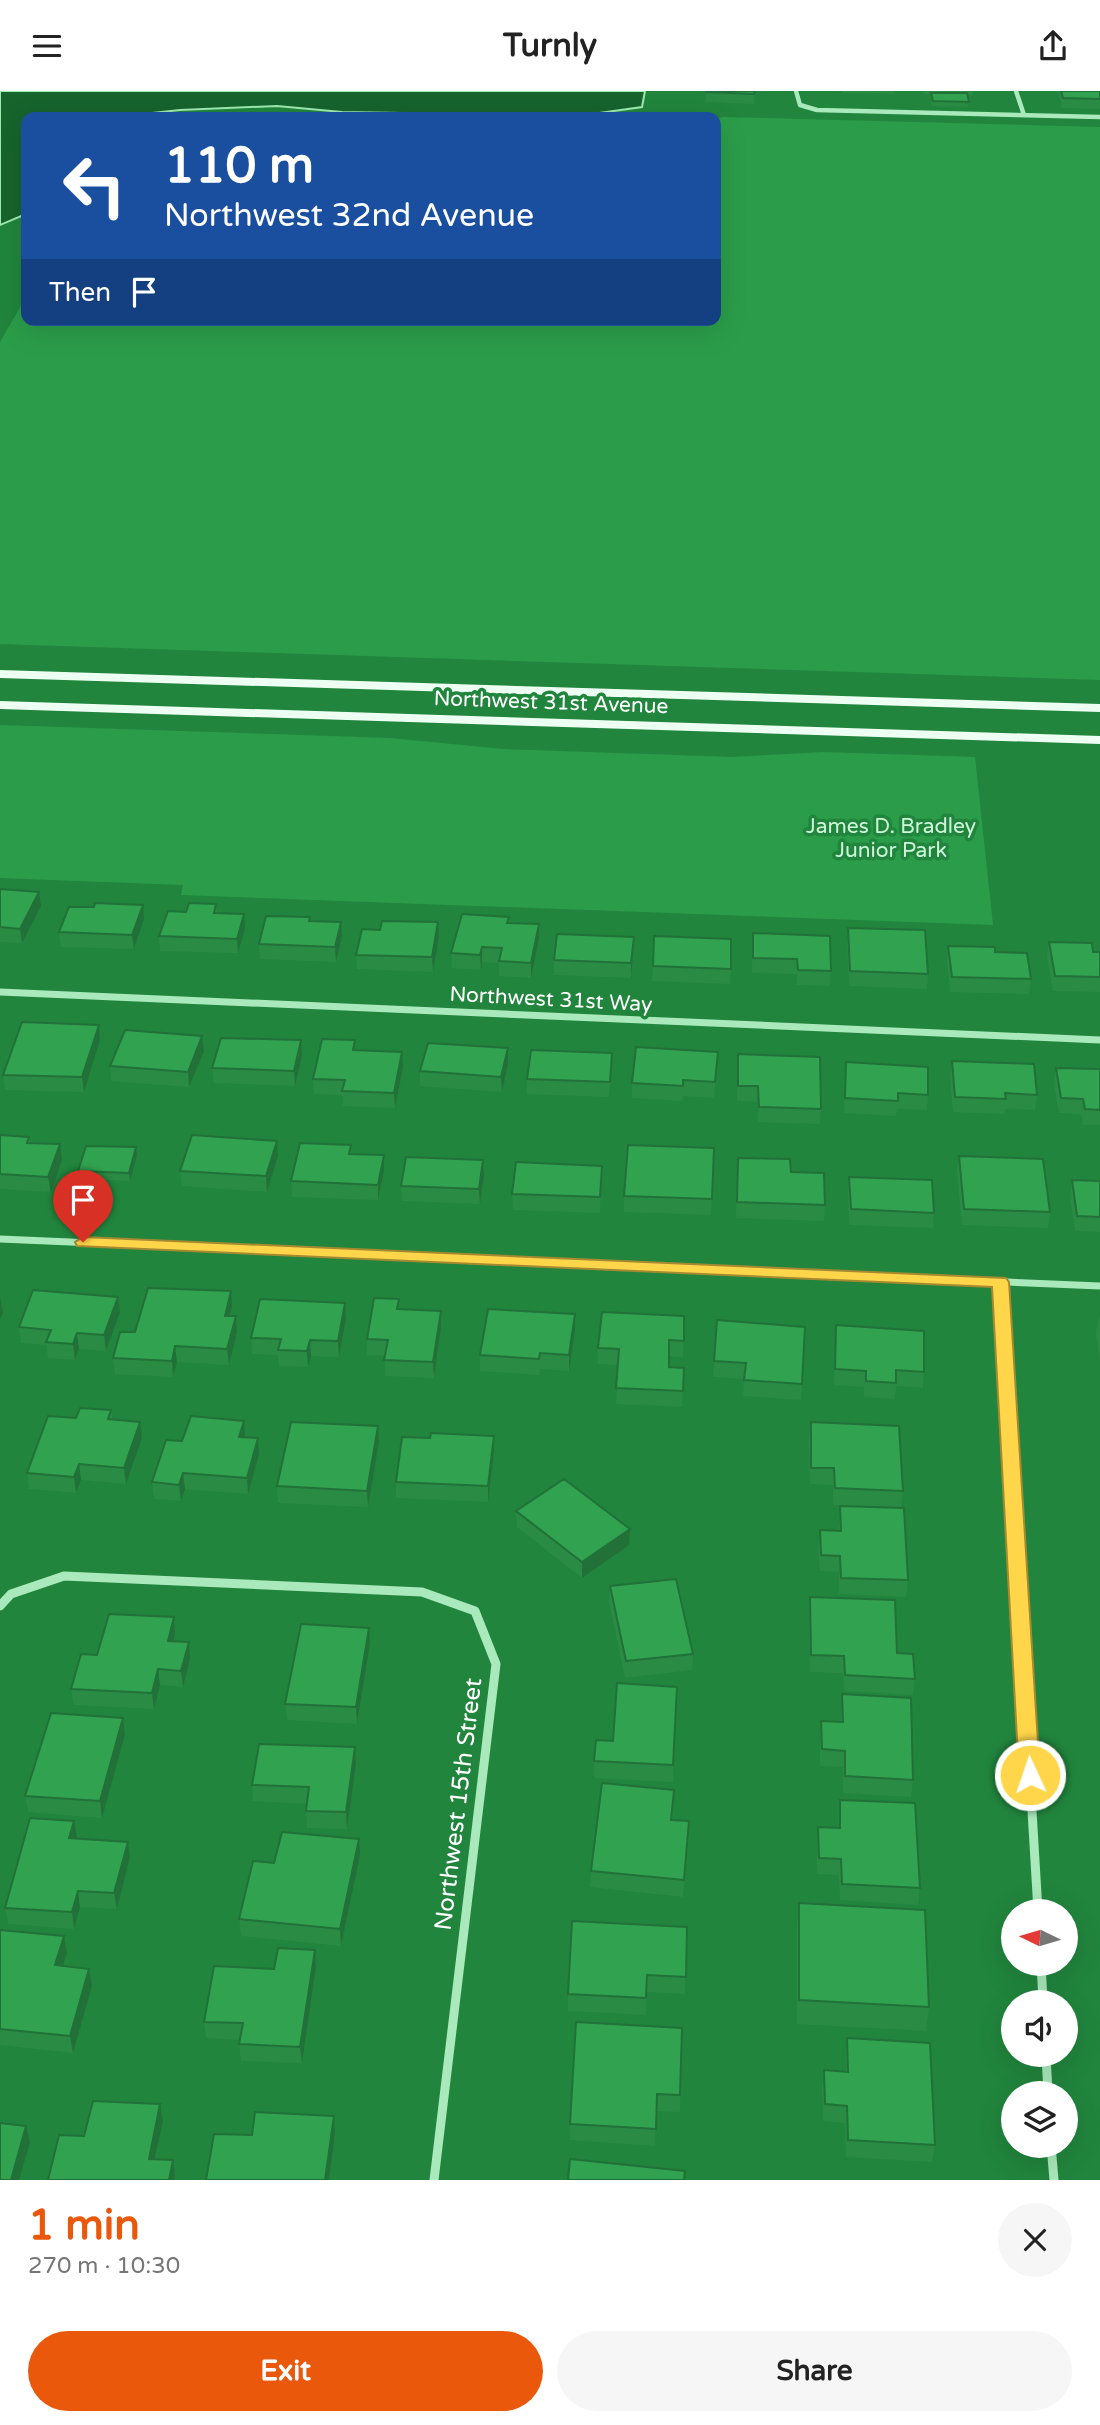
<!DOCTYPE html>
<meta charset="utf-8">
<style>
body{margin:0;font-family:"Varela Round",sans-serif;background:#f6f6f6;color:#222;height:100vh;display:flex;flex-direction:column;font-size:26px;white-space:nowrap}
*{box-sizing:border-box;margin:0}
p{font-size:23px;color:#767676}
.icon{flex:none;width:38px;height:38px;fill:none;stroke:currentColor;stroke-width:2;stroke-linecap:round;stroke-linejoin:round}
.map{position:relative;height:2089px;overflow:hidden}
.drawer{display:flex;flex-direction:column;background:#fff;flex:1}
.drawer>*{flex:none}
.banner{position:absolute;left:21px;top:21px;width:700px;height:214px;border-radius:14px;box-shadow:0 7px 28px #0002;background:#1a4fa0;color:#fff;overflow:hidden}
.needle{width:46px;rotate:275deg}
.fabs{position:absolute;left:1001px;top:1808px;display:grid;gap:14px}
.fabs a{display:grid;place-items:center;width:77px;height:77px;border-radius:50%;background:#fff;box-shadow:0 7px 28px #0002;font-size:35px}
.pin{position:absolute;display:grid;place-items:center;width:60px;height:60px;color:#fff;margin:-72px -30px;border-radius:50% 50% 50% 0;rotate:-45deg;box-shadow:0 0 7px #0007}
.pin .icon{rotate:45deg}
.me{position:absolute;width:77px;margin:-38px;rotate:357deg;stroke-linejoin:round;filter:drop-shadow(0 0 5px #0008)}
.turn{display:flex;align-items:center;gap:24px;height:147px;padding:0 28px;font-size:32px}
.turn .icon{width:91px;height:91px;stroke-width:2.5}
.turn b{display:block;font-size:49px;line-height:60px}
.then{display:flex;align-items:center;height:66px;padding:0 28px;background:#0003;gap:14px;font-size:26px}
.round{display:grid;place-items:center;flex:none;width:74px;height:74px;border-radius:37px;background:#f6f6f6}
.head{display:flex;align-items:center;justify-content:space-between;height:119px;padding:0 28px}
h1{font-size:42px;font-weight:800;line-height:52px;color:#ea580c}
.button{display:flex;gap:14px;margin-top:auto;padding:14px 28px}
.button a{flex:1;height:80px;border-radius:42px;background:#ea580c;color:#fff;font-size:28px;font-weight:800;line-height:80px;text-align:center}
.button a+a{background:#f6f6f6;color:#222}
header{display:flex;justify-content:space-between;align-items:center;height:91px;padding:0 28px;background:#fff;font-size:32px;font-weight:800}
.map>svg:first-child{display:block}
.green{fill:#2b9d4a}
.water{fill:#17642d;stroke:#9eeab1;stroke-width:2}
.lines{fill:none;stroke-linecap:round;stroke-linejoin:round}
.street-far2{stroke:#aae9bb;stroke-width:4.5}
.street-far1{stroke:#aae9bb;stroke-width:7}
.street{stroke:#aae9bb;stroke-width:9}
.primary{fill:#edfef3;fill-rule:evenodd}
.wall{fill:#2a8b45}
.shaded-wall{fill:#227138}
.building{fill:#31a250;stroke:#227138;stroke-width:2}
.route{fill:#ffd54a;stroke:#a68a30;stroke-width:2}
.labels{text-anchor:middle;stroke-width:7;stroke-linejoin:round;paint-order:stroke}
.street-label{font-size:21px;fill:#fff;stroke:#21853d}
.park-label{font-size:21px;fill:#cef7d9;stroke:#21853d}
.near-street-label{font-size:24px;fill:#fff;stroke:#21853d}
</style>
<header><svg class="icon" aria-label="menu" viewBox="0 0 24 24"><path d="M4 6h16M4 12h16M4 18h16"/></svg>Turnly<svg class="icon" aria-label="share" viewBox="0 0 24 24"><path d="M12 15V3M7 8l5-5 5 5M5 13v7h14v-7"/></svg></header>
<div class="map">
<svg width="1100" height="2089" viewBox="0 0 1100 2089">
<rect width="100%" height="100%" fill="#21853d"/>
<path class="green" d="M722 26 1100 36V589L0 553V251L26 206V229H716V29Z
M0 634 390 647 503 658 732 666 824 661 975 666 993 834 181 804 183 794 0 787Z"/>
<path class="water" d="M0 0H645L642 16 578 25 342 21 277 15 180 19 115 26H26V123L0 134Z"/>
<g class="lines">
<path class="street-far2" d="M796 0 800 14 817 19 1100 26
M1016 0 1024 24"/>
<path class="street-far1" d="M0 901 1100 949
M0 1148 1100 1195
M1000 1191 1009 1338"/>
<path class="street" d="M1009 1336 1038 1820
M0 1515 11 1503 64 1485 422 1501 475 1520 496 1573 434 2089
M1041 1872 1043 1911
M1046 1964 1048 2002
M1051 2054 1054 2089"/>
<path class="primary" d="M0 579 1100 613V621L0 587Z
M0 610 1100 645V653L0 618Z"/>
</g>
<path class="wall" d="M706 0 755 3 754 13 705 11Z
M842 0H895V3L842 2Z
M923 0H973L972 4H967L968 16 932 15 931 3H924Z
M1057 0H1100V18L1062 17 1060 6H1059Z
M0 798 41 815 22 852 0 851Z
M216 813 217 822 244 823 245 838 238 862 160 860 159 845 186 821Z
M143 814 144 828 134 858 61 856 59 841Z
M509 826V832L539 833V848L531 887 499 885V872L482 871 481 879 452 877 451 862Z
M310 830 341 831 342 845 336 871 260 868 259 853Z
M438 831 439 846 433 881 357 878 356 864 380 839Z
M848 837 928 883 927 898 849 895 847 851Z
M753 842 831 880 830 895 797 894V883L752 882Z
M654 845 731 878 730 893 652 890Z
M634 846 631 887 554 884V869Z
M1049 851 1093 861H1100V901L1053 900 1047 866Z
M948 855 995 861 1031 888 1029 903 950 901 947 869Z
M99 934 100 949 84 1001 5 999 3 984Z
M508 957V973L502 1001 420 995V980Z
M356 959 403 976 395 1017 343 1015 342 1004 314 1003 313 988Z
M204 960 189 996 111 990 110 975Z
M738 963 821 1018 820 1033 758 1031V1011L737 1010Z
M302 965 295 995 214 992 212 977Z
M952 970 1037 1004 1035 1019 1005 1018 1004 1023 953 1021 950 985Z
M846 971 928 1004 927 1019 897 1018 896 1025 844 1022Z
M717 976 714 1007 683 1005 682 1010 632 1007V992Z
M612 977 609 1006 527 1003V988Z
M1056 977 1100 978V1034H1083L1081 1023 1059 1022 1054 992Z
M0 1044 29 1046 30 1052 62 1069 51 1101 0 1098Z
M277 1050 278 1065 267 1101 182 1095 180 1080Z
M351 1054V1063L384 1064V1080L378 1109 292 1106 291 1090Z
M136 1056 137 1064 130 1090 79 1088 78 1080Z
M714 1057 711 1124 624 1121V1105Z
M959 1065 1050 1121 1048 1137 962 1134 957 1080Z
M738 1067 791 1081 825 1114 824 1130 736 1127Z
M483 1069 484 1084 480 1113 402 1110 401 1095Z
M602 1075 600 1122 513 1119 512 1103Z
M849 1086 934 1122 933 1137 849 1134 848 1102Z
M1072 1089 1100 1090V1141L1075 1140 1070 1104Z
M345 1212 346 1228 339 1266 311 1265 308 1276 279 1275 278 1264 252 1263 251 1247Z
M232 1216 230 1225H236L237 1241 229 1274 177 1271 173 1286 115 1283 113 1267 135 1241Z
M399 1218 441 1220V1236L434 1287 385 1285V1265L367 1264V1248Z
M120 1221 106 1260 79 1258 75 1269 48 1267 46 1254 21 1252 19 1236Z
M575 1223V1239L569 1280 540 1278 539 1284 480 1280V1264Z
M684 1225 683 1266 669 1265V1276L684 1277 682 1316 616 1313 618 1274 598 1273V1257Z
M1099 1227H1100V1271L1096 1243Z
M717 1229 805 1236 801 1309 743 1305 744 1288 713 1286Z
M836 1234 924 1281 923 1297 896 1295 895 1308 864 1306V1296L834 1294Z
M111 1319 112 1328 142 1347 126 1393 81 1389 76 1402 29 1398 27 1382 76 1327Z
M811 1331 903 1400 901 1416 833 1414V1394L810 1393 809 1348Z
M245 1346 259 1364 248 1403 185 1398 181 1410 154 1408 152 1391 182 1350Z
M379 1351 368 1416 278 1412 277 1395Z
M494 1361 488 1411 396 1407V1391Z
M840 1415 908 1489 906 1506 839 1503V1481L820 1480 818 1456 820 1439 839 1440Z
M516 1420 630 1438 629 1454 582 1487 517 1436Z
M610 1495 693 1563 692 1579 625 1587 609 1511Z
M810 1506 897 1562 915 1588 913 1604 844 1600 843 1582 810 1581 809 1522Z
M175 1543 174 1551 190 1568 183 1596 160 1594 154 1618 74 1614 71 1598 97 1564Z
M370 1553 357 1633 287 1629 285 1613Z
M677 1596 673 1691 594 1687V1670L613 1650Z
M842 1603 913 1689 911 1706 843 1702V1676L820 1675V1647L821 1630 841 1631Z
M123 1627 125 1644 102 1727 28 1721 25 1705Z
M355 1656 356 1673 347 1738 307 1737 306 1720 307 1713 253 1710 252 1694Z
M674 1699 672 1729 689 1747 683 1806 590 1796 591 1780Z
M840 1709 920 1797 918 1814 840 1809 839 1784 817 1783V1753L818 1736 838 1737Z
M77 1747 130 1767 117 1818 80 1816 74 1838 8 1833 5 1817Z
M360 1764 341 1855 241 1845 239 1828 274 1772Z
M799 1812 929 1916 926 1940 797 1933V1836Z
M687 1836 685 1903 647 1901 646 1924 568 1920V1903Z
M0 1839 64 1845 67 1862 63 1875 92 1895 73 1962 0 1954Z
M316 1876 302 1972 241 1970 239 1953 240 1949 206 1947 204 1931Z
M682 1937 680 2021 656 2020 655 2055 570 2049V2033Z
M847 1947 935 2054 932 2071 846 2066 845 2032 823 2030 822 1996 824 1979 846 1981V1964Z"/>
<path class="shaded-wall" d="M39 801 41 815 22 852 20 838Z
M143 814 144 828 134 858 132 844Z
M244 823 245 838 238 862 237 848Z
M341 831 342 845 336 871 335 856Z
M438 831 439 846 433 881 432 866Z
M539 833V848L531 887V872Z
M634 846 633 861 631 887V872Z
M482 856V871L481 879 480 864Z
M99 934 100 949 84 1001 82 986Z
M202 945 204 960 189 996 188 981Z
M301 949 302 965 295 995 294 980Z
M508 957V973L502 1001 501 986Z
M402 961 403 976 395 1017 394 1002Z
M277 1050 278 1065 267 1101 266 1085Z
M60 1053 62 1069 51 1101 48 1086Z
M136 1056 137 1064 130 1090 129 1082Z
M384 1064V1080L378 1109V1094Z
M483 1069 484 1084 480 1113 479 1098Z
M231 1200 232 1216 226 1241 225 1225Z
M118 1206 120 1221 106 1260 104 1244Z
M0 1207V1206L3 1221 0 1229Z
M345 1212 346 1228 339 1266 338 1250Z
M441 1220V1236L434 1287 433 1271Z
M575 1223V1239L569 1280V1264Z
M236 1225 237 1241 229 1274 227 1258Z
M77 1242 79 1258 75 1269 73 1253Z
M310 1249 311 1265 308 1276 307 1260Z
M175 1255 177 1271 173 1286 172 1270Z
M244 1330 245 1346H239Z
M140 1331 142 1347 126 1393 124 1377Z
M378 1335 379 1351 368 1416 367 1400Z
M494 1345V1361L488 1411V1395Z
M258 1347 259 1364 248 1403 247 1387Z
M79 1373 81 1389 76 1402 74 1386Z
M183 1382 185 1398 181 1410 179 1394Z
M630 1438 629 1454 582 1487V1471Z
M174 1526 175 1543 170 1567 168 1550Z
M369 1537 370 1553 357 1633 356 1616Z
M189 1551 190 1568 183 1596 181 1580Z
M158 1578 160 1594 154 1618 152 1602Z
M123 1627 125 1644 102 1727 100 1710Z
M355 1656 356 1673 347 1738 346 1721Z
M74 1730 77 1747H69Z
M359 1748 360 1764 341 1855 340 1838Z
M128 1751 130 1767 117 1818 114 1802Z
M78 1800 80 1816 74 1838 72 1821Z
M64 1845 67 1862 58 1891 55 1874Z
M315 1859 316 1876 302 1972 300 1956Z
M89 1878 92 1895 73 1962 70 1945Z
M160 2013 163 2030 151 2084 149 2068Z
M334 2025 335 2042 329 2089H325Z
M26 2035 30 2051 19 2089H11Z
M173 2069 175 2085 174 2089H169Z"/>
<path class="building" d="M706 0H755L754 3 706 1Z
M1061 0H1100V8L1063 7Z
M931 2H967L969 11 933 10Z
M0 798 39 801 20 838 0 836Z
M95 812 143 814 132 844 59 841 69 816H94Z
M189 812 216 813 214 822 244 823 237 848 159 845 168 820 186 821Z
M462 823 509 826 507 832 539 833 531 872 499 870 502 857 482 856 480 864 451 862Z
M266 825 310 826 309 830 341 831 335 856 259 853Z
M382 830 438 831 432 866 356 864 362 838 380 839Z
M848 837 925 839 928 883 850 880Z
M753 842 830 845 831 880 798 879 797 868 753 867Z
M557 843 634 846 631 872 554 869Z
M654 845 731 848V878L653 875Z
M1049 851 1092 852 1093 861H1100V886L1055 885Z
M948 855 995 856V861L1027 862 1031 888 952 886Z
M22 931 99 934 82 986 3 984Z
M125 939 202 945 188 981 110 975Z
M221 947 301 949 294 980 212 977Z
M322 948 355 949 353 959 402 961 394 1002 342 1000 345 989 313 988Z
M428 952 508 957 501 986 420 980Z
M636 956 718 961 715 991 683 989V995L632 992Z
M531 959 612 962 610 991 527 988Z
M738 963 820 966 821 1018 759 1016 758 995H738Z
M952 970 1034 973 1037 1004 1005 1002 1006 1008 955 1006Z
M846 971 928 976V1004L898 1002V1010L845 1007Z
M1056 977 1100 978V1019L1085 1018 1083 1008 1061 1007Z
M0 1044 29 1046 27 1052 60 1053 48 1086 0 1083Z
M192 1044 277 1050 266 1085 180 1080Z
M300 1052 351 1054 349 1063 384 1064 378 1094 291 1090Z
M628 1054 714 1057 712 1108 624 1105Z
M86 1055 136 1056 129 1082 78 1080Z
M959 1065 1043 1068 1050 1121 964 1118Z
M406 1066 483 1069 479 1098 401 1095Z
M738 1067 790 1068 791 1081 824 1082 825 1114 737 1111Z
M516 1071 602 1075 600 1106 512 1103Z
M849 1086 932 1089 934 1122 851 1118Z
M1072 1089 1100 1090V1126L1077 1125Z
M148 1197 231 1200 225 1225H236L227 1258 175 1255 172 1270 113 1267 120 1241H135Z
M33 1199 118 1206 104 1244 77 1242 73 1253 46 1251 51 1239 19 1236Z
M374 1207 399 1208 397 1218 441 1220 433 1271 384 1269 388 1249 367 1248Z
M260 1208 345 1212 338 1250 310 1249 307 1260 278 1259 281 1248 251 1247Z
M488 1218 575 1223 569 1264 540 1262 539 1268 480 1264Z
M602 1221 684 1225V1250L669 1249V1276L684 1277 683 1300 616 1297 619 1258 598 1257Z
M717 1229 805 1236 802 1293 744 1289 746 1272 714 1270Z
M836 1234 924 1240V1281L896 1279V1292L866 1290V1280L835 1278Z
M80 1317 111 1319 108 1328 140 1331 124 1377 79 1373 74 1386 27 1382 48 1325 76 1327Z
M191 1325 244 1330 239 1346 258 1347 247 1387 183 1382 179 1394 152 1391 166 1349 182 1350Z
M291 1331 378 1335 367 1400 277 1395Z
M811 1331 899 1335 903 1400 835 1397 834 1377H811Z
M431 1342 494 1345 488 1395 396 1391 402 1346 430 1347Z
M564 1388 630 1438 582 1471 516 1420Z
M840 1415 904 1417 908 1489 841 1487 840 1465 821 1464 820 1439 841 1440Z
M676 1488 693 1563 626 1570 610 1495Z
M810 1506 895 1509 897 1562 913 1563 915 1588 845 1584 844 1565 811 1564Z
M109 1523 174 1526 168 1550 189 1551 181 1580 158 1578 152 1602 71 1598 81 1563 97 1564Z
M301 1533 369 1537 356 1616 285 1613Z
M617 1592 677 1596 673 1674 594 1670 596 1649 613 1650Z
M842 1603 911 1607 913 1689 845 1685V1660L822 1658 821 1630 843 1631Z
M51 1622 123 1627 100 1710 25 1705Z
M259 1653 355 1656 346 1721 306 1720 309 1696 252 1694Z
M602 1692 674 1699 671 1729 689 1730 684 1789 591 1780Z
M840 1709 915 1712 920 1797 842 1793 841 1768 819 1767 818 1736 840 1737Z
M30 1727 74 1730 69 1747 128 1751 114 1802 78 1800 72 1821 5 1817Z
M282 1741 359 1748 340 1838 239 1828 253 1770 274 1772Z
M799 1812 925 1819 929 1916 799 1909Z
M572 1830 687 1836 686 1886 647 1884 646 1907 568 1903Z
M0 1839 64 1845 55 1874 89 1878 70 1945 0 1938Z
M278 1857 315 1859 300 1956 239 1953 243 1932 204 1931 214 1875 274 1878Z
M576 1931 682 1937 680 2004 657 2003 656 2038 570 2033Z
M847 1947 930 1952 935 2054 848 2049 847 2015 825 2013 824 1979 848 1981Z
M93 2010 160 2013 149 2068 173 2069 169 2089H48L59 2044 84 2045Z
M255 2021 334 2025 325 2089H206L214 2043 252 2044Z
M0 2032 26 2035 11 2089H0Z
M570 2068 685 2080 684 2089H568Z"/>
<path class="route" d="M83 1146 1006 1187 1009 1191 1040 1684 1037 1690 1030 1692 1022 1690 1019 1684 992 1196 77 1155 75 1151Z"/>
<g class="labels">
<g class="street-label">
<text transform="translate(551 611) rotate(2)" y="7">Northwest 31st Avenue</text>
<text transform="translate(551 908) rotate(3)" y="7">Northwest 31st Way</text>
</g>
<g class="park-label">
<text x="891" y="742">James D. Bradley<tspan x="891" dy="24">Junior Park</tspan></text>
</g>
<g class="near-street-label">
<text transform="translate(458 1713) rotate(-83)" y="8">Northwest 15th Street</text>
</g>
</g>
</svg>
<div class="fabs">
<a><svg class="needle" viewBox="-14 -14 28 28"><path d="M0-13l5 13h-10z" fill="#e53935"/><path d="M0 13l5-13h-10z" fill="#767676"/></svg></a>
<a><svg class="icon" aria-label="sound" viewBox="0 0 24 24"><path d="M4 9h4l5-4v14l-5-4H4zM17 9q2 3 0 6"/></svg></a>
<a><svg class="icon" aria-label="layers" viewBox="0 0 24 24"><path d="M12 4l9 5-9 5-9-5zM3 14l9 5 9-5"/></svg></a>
</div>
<div class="pin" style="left:83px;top:1151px;background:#d93025"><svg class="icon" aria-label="arrive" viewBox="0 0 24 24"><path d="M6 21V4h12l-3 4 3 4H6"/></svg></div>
<svg class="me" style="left:1030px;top:1684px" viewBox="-20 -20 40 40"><circle r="17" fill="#ffd54a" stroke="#fff" stroke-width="3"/><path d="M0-11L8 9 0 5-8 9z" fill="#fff"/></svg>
<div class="banner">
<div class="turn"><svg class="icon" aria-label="left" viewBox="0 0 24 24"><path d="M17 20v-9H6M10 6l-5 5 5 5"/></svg><div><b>110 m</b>Northwest 32nd Avenue</div></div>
<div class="then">Then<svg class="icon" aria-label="arrive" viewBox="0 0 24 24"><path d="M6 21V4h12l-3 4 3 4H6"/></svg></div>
</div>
</div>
<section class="drawer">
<div class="head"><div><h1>1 min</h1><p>270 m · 10:30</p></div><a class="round"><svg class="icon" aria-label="close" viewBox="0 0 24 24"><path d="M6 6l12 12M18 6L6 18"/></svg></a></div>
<div class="button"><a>Exit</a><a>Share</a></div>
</section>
